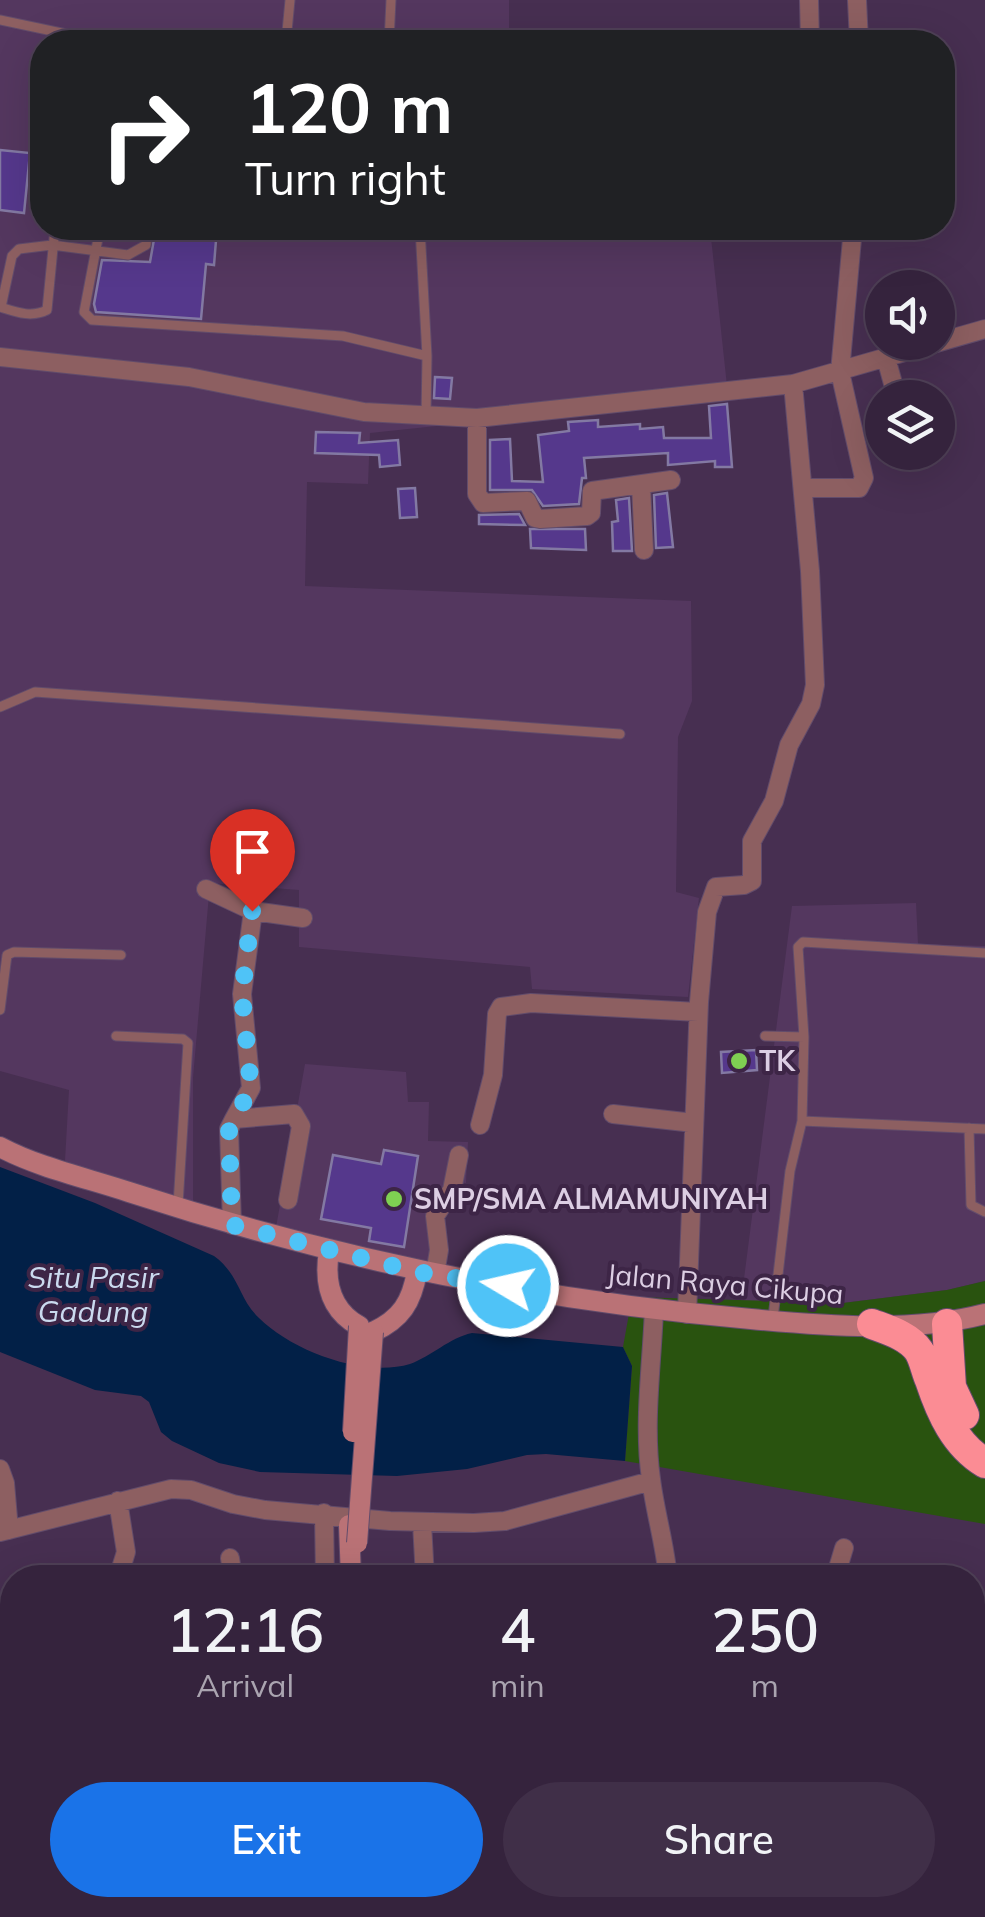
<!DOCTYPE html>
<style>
body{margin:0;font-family:Mulish,sans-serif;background:#402f48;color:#f1f3f6;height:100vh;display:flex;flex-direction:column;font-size:38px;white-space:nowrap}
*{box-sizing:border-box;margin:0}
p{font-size:32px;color:#aaa4b0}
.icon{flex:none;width:55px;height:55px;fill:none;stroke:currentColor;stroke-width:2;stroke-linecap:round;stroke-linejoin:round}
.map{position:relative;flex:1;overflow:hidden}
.side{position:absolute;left:0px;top:1565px;width:985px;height:352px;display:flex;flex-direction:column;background:#35233d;border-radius:40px 40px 0 0;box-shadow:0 10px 40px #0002,0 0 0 2px #4f4057}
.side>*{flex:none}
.guide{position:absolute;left:30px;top:30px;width:925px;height:210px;border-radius:40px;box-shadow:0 10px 40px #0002,0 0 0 2px #4f4057;background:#202124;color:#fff;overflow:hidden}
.controls{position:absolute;left:865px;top:270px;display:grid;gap:20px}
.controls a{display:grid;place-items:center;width:90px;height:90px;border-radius:50%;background:#35233d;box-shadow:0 10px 40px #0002,0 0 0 2px #4f4057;font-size:50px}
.pin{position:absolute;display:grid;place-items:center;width:85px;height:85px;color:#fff;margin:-102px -42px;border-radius:50% 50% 50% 0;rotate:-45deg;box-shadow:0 0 10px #0007}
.pin .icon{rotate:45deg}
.me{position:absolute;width:110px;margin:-55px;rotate:279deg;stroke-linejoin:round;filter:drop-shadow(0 0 8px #0008)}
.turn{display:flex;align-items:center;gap:35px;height:210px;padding:0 50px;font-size:45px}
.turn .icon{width:130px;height:130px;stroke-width:2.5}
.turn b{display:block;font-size:70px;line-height:85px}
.eta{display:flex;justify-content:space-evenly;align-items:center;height:170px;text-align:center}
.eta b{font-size:60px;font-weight:600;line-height:70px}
.cta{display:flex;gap:20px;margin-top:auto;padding:20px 50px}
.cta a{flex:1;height:115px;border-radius:60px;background:#1a73e8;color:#fff;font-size:40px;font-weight:600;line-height:115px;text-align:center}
.cta a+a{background:#402f48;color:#f1f3f6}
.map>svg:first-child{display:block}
.built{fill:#54375f}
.green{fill:#29530f}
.water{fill:#022047}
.building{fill:#55388c;stroke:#8379a3;stroke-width:2.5}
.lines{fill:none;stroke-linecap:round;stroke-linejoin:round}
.lane-casing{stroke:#624c6b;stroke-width:11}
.street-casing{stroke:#624c6b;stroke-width:20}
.secondary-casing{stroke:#624c6b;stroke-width:22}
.highway-casing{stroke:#624c6b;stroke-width:32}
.lane{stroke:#8d5f61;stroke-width:9}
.street{stroke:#8d5f61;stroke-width:18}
.secondary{stroke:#ba7276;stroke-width:20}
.highway{stroke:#fb8c94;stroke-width:30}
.secondary-bridge-casing{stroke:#624c6b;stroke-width:22;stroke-linecap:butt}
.secondary-bridge{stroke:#ba7276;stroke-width:20}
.route{stroke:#4fc3f7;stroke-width:18;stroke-dasharray:0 32.4}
.poi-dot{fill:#7fd052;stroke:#3d2546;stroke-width:4}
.labels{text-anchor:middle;stroke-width:8;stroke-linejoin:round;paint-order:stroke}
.poi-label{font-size:28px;font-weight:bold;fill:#dccee3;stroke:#3d2546;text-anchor:start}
.street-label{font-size:28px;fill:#dccee3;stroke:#3d2546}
.water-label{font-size:30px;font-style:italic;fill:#cad9ee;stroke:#3d2546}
</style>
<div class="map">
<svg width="985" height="1917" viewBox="0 0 985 1917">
<rect width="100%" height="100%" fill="#472f51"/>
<path class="built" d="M0 0H509V42H42V228H710L728 395 370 433 368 484 307 482 305 586 691 601 692 701 678 737 676 892 699 898 688 997 532 989 530 967 299 947V890L210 883 193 1078V1209L65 1161 69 1090 0 1071Z
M916 903 918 944 985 946V1281L947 1290 843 1303 741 1302 792 906Z
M305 1064 406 1072 408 1102H429L428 1141 468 1142 466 1183 448 1182 439 1271 275 1233Z"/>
<path class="green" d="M985 1281V1524L625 1461 632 1366 623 1347 632 1297 843 1303 947 1290Z"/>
<path class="water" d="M0 1167 95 1203 214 1256C240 1275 238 1298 259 1318 292 1351 364 1378 410 1364 432 1356 449 1338 472 1333L623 1347 632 1366 625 1461 546 1454 527 1455 467 1469 397 1476 260 1472 219 1463 172 1441 161 1432 149 1402 141 1396 95 1390 0 1352Z"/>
<path class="building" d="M0 150 30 153 24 213 0 210Z
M156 228H217L214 265 206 264 201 319 96 312 94 304 102 260 150 262Z
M435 377 452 378 450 399 434 398Z
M727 404 732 467H715V461L668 465V453L584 458 586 478H582L579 504 543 506 532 490H490V440L510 439 512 481 543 482 538 435 569 431 568 422 598 420V427L640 424V429L663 427 664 438H711L709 406Z
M316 432 360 433 359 443 398 440 400 465 380 467 379 455 315 453Z
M415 488 417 517 400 518 398 489Z
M667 493 673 547 656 548 654 495Z
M629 498 632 551H613L612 522 618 521 616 500Z
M519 514 525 525 479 524V515Z
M530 529H585L586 550 531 548Z
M756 1050 757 1070 722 1073 721 1052Z
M384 1150 418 1156 404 1247 369 1241 371 1228 321 1219 333 1155 381 1164Z"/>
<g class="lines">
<g class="lane-casing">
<path id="lane" d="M0 20 104 42
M286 42 290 0
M389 42 391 0
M100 228 84 312 92 320 343 336 427 356 426 415
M420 228 427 356
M0 307C16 312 31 318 47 310L55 228
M1 307 12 256 19 249 52 245 128 255 146 245 148 228
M0 707 35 692 620 734
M0 1010 7 955 14 952 121 955
M116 1036 183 1039 188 1043 178 1205
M765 1036 804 1037
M802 1121 804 1037 798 947 803 942 985 953
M969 1128 971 1205 985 1212
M773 1318 790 1171 802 1121 985 1129"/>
</g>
<g class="street-casing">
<path id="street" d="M809 0 810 42
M857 0 859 42
M0 357 189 377 364 412 477 418 793 384 985 329
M886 358 897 398
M477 418V494L483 503 527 501 535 518 540 519 587 516 591 513 592 491 671 480
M913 452 915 459
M641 485 644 550
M803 488H859L864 478 840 372 853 228
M206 889 253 911 242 994 251 1088 234 1119
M253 911 303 918
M613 1114 694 1123
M480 1125 493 1075 497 1014 501 1007 531 1003 698 1012
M232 1225 229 1129 234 1119 294 1114 301 1126 288 1200
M435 1274 439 1250 435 1216 452 1190 459 1155
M654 1309C652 1364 643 1424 651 1479 655 1512 665 1544 668 1578
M687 1314 699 1002 707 912 716 887 744 885 752 881V841L774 801 789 745 811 704 815 685 810 571 793 384
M0 1469 5 1483 9 1530
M118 1501 126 1552 118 1578
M324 1513 325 1578
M422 1523 425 1578
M0 1532 171 1489 191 1490 233 1504 265 1510 390 1521 474 1523 505 1521 651 1481
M230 1558 233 1578
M835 1578 844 1548
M888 1578V1574
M121 1917V1905
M732 1917V1905
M972 1917 982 1828"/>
</g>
<g class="secondary-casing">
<path id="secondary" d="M0 1147C40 1168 87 1178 129 1192 331 1258 540 1301 751 1319 826 1326 913 1333 985 1314
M329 1251C324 1282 330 1310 359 1326
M373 1332C401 1319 412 1302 417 1271
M349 1525 351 1578
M388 1905 389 1917
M346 1917 350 1905"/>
</g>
<g class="highway-casing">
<path id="highway" d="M872 1324C888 1330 909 1336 919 1351 924 1359 926 1371 930 1380 941 1413 955 1445 985 1463
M947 1324 951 1387 964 1415"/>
</g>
<use href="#lane" class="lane"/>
<use href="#street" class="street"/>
<use href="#secondary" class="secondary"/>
<use href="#highway" class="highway"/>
<g class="secondary-bridge-casing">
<path id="secondary-bridge" d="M353 1432 359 1326
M357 1543 373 1332"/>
</g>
<use href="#secondary-bridge" class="secondary-bridge"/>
</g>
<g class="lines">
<path class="route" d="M252 911 242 994 251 1088 229 1129 232 1225 417 1272 508 1286"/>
</g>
<g class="poi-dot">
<circle cx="739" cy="1061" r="10"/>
<circle cx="394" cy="1199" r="10"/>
</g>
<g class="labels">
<g class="poi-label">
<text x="759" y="1071">TK</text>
<text x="414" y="1209">SMP/SMA ALMAMUNIYAH</text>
</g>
<g class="street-label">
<text transform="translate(725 1284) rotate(5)" y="10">Jalan Raya Cikupa</text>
</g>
<g class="water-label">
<text x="93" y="1288">Situ Pasir<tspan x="93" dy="34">Gadung</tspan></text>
</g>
</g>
</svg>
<div class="controls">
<a><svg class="icon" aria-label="sound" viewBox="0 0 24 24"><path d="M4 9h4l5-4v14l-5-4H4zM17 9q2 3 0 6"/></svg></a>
<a><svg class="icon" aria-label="layers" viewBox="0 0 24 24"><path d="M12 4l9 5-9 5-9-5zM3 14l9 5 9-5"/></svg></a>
</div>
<div class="pin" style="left:252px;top:911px;background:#d93025"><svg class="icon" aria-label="arrive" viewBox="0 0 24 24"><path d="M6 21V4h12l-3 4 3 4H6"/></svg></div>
<svg class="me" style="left:508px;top:1286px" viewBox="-20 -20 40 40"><circle r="17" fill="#4fc3f7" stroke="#fff" stroke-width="3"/><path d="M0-11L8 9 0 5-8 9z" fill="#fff"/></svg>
<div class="guide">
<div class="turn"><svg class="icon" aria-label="right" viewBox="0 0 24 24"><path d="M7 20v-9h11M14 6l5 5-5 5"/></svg><div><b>120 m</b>Turn right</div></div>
</div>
<section class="side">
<div class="eta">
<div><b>12:16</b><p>Arrival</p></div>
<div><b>4</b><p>min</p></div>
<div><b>250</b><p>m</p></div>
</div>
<div class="cta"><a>Exit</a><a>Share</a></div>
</section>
</div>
